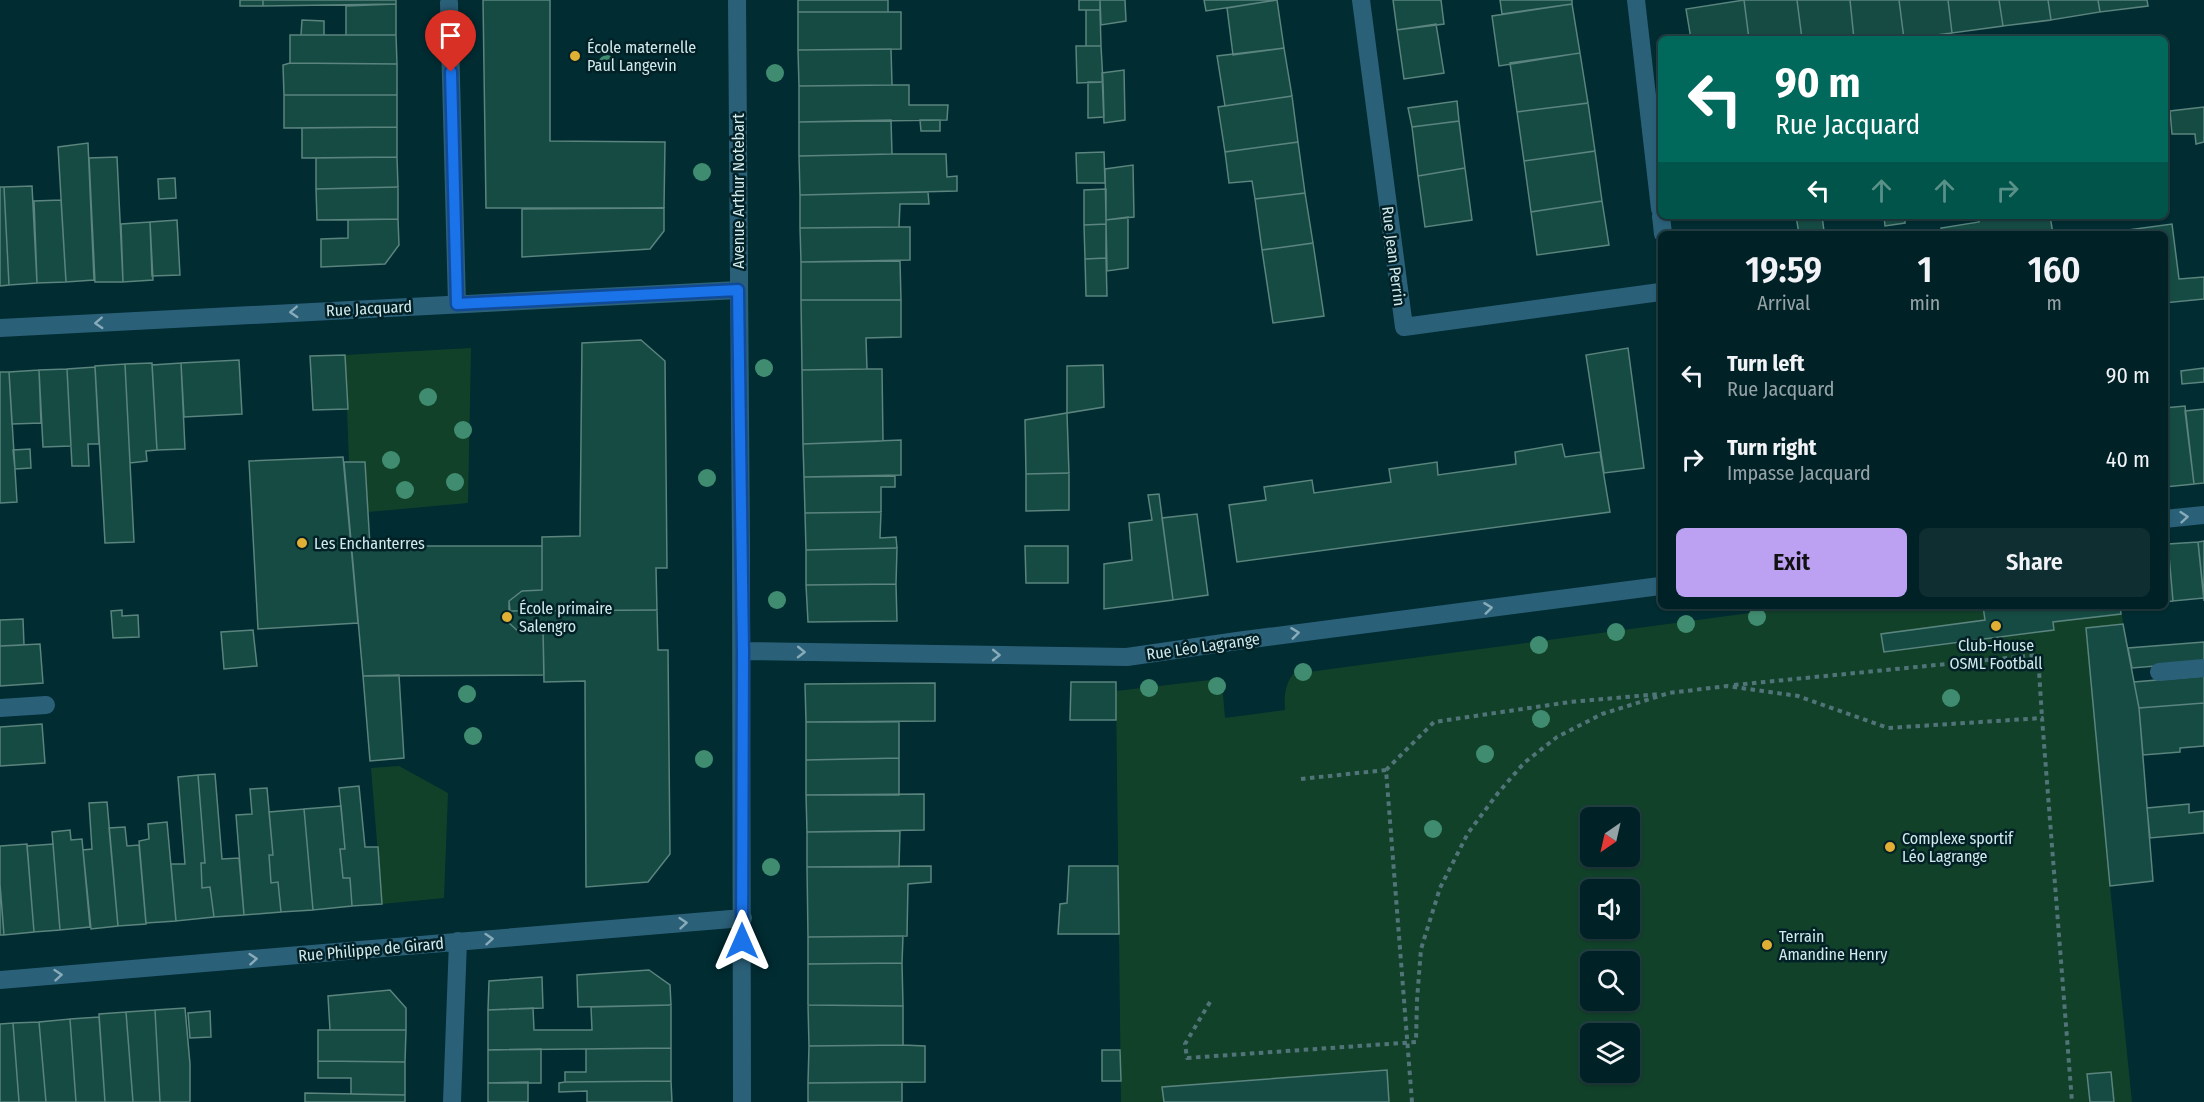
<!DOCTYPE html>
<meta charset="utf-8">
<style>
body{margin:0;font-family:"Fira Sans Condensed",sans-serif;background:#0e2e32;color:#f1f3f6;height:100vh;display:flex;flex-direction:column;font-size:22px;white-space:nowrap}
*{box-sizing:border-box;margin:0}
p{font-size:20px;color:#95a3a7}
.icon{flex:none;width:33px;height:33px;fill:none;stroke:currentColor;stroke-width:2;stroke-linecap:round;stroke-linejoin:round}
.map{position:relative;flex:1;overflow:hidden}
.side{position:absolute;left:1658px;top:231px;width:510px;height:378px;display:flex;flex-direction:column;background:#002126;border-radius:9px;box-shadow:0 2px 4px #0004,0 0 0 2px #223e43}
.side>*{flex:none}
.guide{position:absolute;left:1658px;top:36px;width:510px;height:183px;border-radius:9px;box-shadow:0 2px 4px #0004,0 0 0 2px #223e43;background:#00695c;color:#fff;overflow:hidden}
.needle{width:39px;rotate:214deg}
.tools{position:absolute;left:1580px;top:807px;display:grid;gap:12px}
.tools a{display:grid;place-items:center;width:60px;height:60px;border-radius:9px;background:#002126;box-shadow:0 2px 4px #0004,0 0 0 2px #223e43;font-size:30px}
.pin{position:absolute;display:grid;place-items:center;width:51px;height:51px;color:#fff;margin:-62px -26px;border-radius:50% 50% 50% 0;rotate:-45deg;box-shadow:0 0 6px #0007}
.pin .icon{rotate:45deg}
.me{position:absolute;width:66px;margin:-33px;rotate:0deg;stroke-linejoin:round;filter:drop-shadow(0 0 4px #0008)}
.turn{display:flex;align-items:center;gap:21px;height:126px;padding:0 18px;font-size:27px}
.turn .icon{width:78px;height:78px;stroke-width:2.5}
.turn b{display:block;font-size:42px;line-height:51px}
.lanes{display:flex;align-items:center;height:57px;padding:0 18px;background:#0003;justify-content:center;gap:30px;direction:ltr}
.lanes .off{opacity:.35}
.eta{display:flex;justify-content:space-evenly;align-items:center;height:102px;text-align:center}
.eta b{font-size:36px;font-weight:600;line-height:42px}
.button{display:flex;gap:12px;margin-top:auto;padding:12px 18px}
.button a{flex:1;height:69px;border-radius:9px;background:#bca0f2;color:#111;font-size:24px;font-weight:600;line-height:69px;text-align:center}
.button a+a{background:#0e2e32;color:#f1f3f6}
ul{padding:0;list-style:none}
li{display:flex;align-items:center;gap:18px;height:84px;padding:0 18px}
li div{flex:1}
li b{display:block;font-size:22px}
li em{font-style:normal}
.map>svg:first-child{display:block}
.green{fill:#12412a;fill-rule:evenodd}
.building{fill:#164b44;stroke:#5a847d;stroke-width:1.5}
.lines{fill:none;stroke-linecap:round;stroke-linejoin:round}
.path{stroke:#517479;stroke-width:4;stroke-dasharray:4.5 4.5;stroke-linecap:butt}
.minor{stroke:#2b6079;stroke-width:18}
.tree{fill:#408c70}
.oneway{stroke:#87abb8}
.route-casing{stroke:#114b97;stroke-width:15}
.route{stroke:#1a73e8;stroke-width:10}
.poi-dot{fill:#e1af34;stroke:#012126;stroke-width:2}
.labels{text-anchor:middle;stroke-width:5;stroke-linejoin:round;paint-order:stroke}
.poi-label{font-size:16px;fill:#d3e9ec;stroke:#012126;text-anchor:start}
.street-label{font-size:16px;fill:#d3e9ec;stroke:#012126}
</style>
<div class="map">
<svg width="2204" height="1102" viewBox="0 0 2204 1102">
<rect width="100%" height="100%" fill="#002c32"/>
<path class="green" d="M471 348 468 503 368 512 365 462H349L345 355Z
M1803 606H2120L2139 708 2153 881 2110 886 2132 1102H1121L1116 691 1210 680 1220 685 1223 695 1225 718 1285 710C1284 696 1285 685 1293 674ZM1590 818H1629V856H1590ZM1590 890H1629V928H1590ZM1590 962H1629V1000H1590ZM1590 1034H1629V1072H1590Z
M399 766 448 793 444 898 382 904 371 768Z"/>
<path class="building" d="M240 0H263V6H240Z
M263 0H396V4L263 6Z
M483 0H550V141L665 142 664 208H486Z
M798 0H888V12H798Z
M1079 0H1100V10H1079Z
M1100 0H1125L1126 21 1101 25Z
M1204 0H1277L1206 11Z
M1277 0 1284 48 1233 55 1227 8Z
M1393 0H1441L1444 24 1397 30Z
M1500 0H1572V4L1502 14Z
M1744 0H1797L1802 39H1749Z
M1744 0 1749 39H1691L1686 9Z
M1797 0H1850L1854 39H1802Z
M1850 0H1899L1904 39H1854Z
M1899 0H1948L1952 33 1904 39Z
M1948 0H1999L2003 26 1952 33Z
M1999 0H2048L2051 20 2003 26Z
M2048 0H2098L2100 12 2051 20Z
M2098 0H2147L2148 6 2100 12Z
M396 4V35H346V6Z
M1572 4 1580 53 1499 66 1492 16Z
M1086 10H1100L1101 46H1086Z
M798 12H901V49L798 50Z
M302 20 324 21V35H301Z
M1436 24 1444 73 1404 79 1397 30Z
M290 35H396L397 64 290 63Z
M1076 46H1101L1103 82 1077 83Z
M1284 48 1292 96 1225 106 1217 56Z
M891 49 892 85 799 86 798 50Z
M1580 53 1588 103 1517 112 1510 63Z
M290 63 397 64V95H284L283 65Z
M1124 70 1125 120 1104 123 1102 73Z
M1088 82H1103L1104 117 1088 118Z
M892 85H909V105H948L947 120 799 122V86Z
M284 95H397V127L284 128Z
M1292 96 1298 142 1225 152 1218 107Z
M1457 101 1459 121 1412 127 1408 108Z
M1588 103 1595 151 1524 161 1517 112Z
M2204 107V142L2196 144 2195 134H2172L2170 111Z
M891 120 892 154 799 156V122Z
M920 120H940V131H921Z
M1459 121 1465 168 1418 176 1412 127Z
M397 127V157L302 158V128Z
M1298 142 1305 193 1255 199 1252 181 1229 183 1225 152Z
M88 143 94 280 66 282 58 147Z
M1595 151 1602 201 1531 212 1524 161Z
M1104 152 1105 183H1077L1076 153Z
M892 154H946L947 177 957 176V191L800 195 799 156Z
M117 157 123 282H95L89 158Z
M397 157 398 187 316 189V158Z
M1133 165 1134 217 1106 220 1105 169Z
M1465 168 1472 220 1425 227 1418 176Z
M175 178 176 198 159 199 158 179Z
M32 186 37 283 9 285 4 187Z
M0 187H4L9 285 0 286Z
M398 187V219L317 220 316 189Z
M1106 189V224L1084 225V190Z
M928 192 929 204H900L899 227 800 228V195Z
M1305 193 1313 243 1262 250 1255 199Z
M61 200 66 282 37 283 34 201Z
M1602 201 1609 245 1537 255 1531 212Z
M664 208V231L650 249 522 257V209Z
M1796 216H1822L1824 231 1799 234Z
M1884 216H1905V223L1885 226Z
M1978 216H2050L2053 234H1942L1941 228 1979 222Z
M1128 217V268L1107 271 1106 220Z
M398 219 399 245 385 264 321 267V239L348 238V220Z
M177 220 180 275 152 276 150 222Z
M150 222 153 280 123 282 121 224Z
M1106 224V258L1085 259 1084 225Z
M2172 224 2179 279 2204 277V299L2164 303V234H2098Z
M899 227H910V260L801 262 800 228Z
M1313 243 1324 316 1273 323 1262 250Z
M1106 258 1107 296H1086L1085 259Z
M900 261 901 300H801V262Z
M801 300H901V337L866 338 867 369 802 370Z
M641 340 665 361 667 568H656L657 610 510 611 509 601 522 591 542 590V537L580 536 582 343Z
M1628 348 1644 468 1604 473 1586 355Z
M345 355 348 409 313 410 310 356Z
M239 360 242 414 184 417 181 363Z
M152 363 157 450 146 451 147 461 130 463 125 364Z
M181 363 185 449 157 450 152 365Z
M125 364 134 542 105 543 95 366Z
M1103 365 1104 407 1067 413V366Z
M95 367 99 444H88L89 466H72L67 369Z
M2204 368V382L2182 384 2181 371Z
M67 369 71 446 43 447 39 370Z
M867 369H882L883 441 803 444 802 370Z
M39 370 41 423 12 424 9 372Z
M0 372H9L17 502 0 503Z
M2185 406 2194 484 2165 487 2164 408Z
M2204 409V483L2194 484 2185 411Z
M1067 413 1069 473 1026 474 1025 420Z
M901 440V475L804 477 803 444Z
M1562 444 1565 457 1600 452 1610 512 1237 562 1229 505 1266 500 1264 487 1312 480 1314 493 1391 482 1389 469 1437 462 1438 475 1516 464 1515 452Z
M30 449 31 468 15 469 13 450Z
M343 457 358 623 258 629 249 461Z
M344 462H365L370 546H542V590L522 591 509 601V623L519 632 543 631 544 675 363 676Z
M1069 473V510L1026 511V474Z
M895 476V487H881V512L805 513 804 477Z
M1159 494 1173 600 1104 609V564L1132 560 1129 523 1152 520 1148 495Z
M881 512 880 538 896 537 897 548 806 550 805 513Z
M1197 514 1208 595 1173 600 1162 518Z
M2204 541V601L2198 542Z
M2198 542 2204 598 2173 601 2168 544Z
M2164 544H2168L2173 601 2164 602Z
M1025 546H1068V583H1026Z
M897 548 896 584 806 585V550Z
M896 584 897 621 808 622 806 585Z
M1983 606H2120L2121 614 2053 622 2054 630 1884 652 1881 634 1985 620Z
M122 610V616L138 615 139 637 113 638 111 611Z
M657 610 658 650H668L670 854 648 882 586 887 585 681 544 682 543 631 519 632 509 623 510 611Z
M23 619 24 645 0 646V620Z
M2123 624 2139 708 2153 881 2110 886 2086 628Z
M253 630 257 666 224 669 221 632Z
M2204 642V662L2132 668 2128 648Z
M40 644 43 683 0 686V646Z
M399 675 404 758 370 761 363 676Z
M2204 676V703L2139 708 2134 682Z
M1071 682H1116V720H1070Z
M935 683V721L806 722 805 684Z
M2204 703V746L2180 748V752L2143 755 2139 708Z
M806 722H899V758L806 760Z
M42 724 45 763 0 766V727Z
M899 758V795H806V760Z
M215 774 222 859 239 858 244 915 214 917 210 887 202 888 201 863H205L198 775Z
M198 775 205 863H201L202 888 210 887 214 917 176 921 171 864H185L178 777Z
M359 786 365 847H378L382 904 352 906 350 878H343L340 849H345L339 788Z
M267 788 273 855H269L271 883 278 882 281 912 244 915 236 815 252 814 250 789Z
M924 794V830L807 832 806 795Z
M107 802 118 926 91 929 83 850 92 849 89 803Z
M2189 804V813L2204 811V833L2150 838 2147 808Z
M341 806 345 849H340L343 878H350L352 906 313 910 304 809Z
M304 809 313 910 281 912 278 882 271 883 269 855H273L269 812Z
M167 822 176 921 146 923 139 841 149 839 148 824Z
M125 827 127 846 139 845 146 924 118 926 109 828Z
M70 830 71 840 82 839 90 927 60 930 52 832Z
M900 831 899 867H807V832Z
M27 844 34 932 4 935 0 884V846Z
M53 844 60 930 34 932 27 846Z
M931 866V882L908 884 907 936 808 937 807 867Z
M1069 866H1118L1119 934H1058L1060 904 1067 903Z
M0 884 4 935H0Z
M903 936 902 963 808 964V937Z
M902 963 903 1006 808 1005V964Z
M649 970 670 985 671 1005 578 1007 577 975Z
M542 977 543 1008 488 1010 489 981Z
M390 990 406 1008V1030H330L328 996Z
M671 1005V1048L488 1050V1010L533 1008 534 1030H592L591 1007Z
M808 1005 903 1006V1045L809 1046Z
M185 1008 190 1064V1102H160L155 1010Z
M155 1010 160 1102H133L126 1012Z
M210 1011 211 1037 190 1038 188 1013Z
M126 1012 133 1102H105L99 1014Z
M99 1017 105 1102H76L70 1019Z
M70 1019 76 1102H46L39 1022Z
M39 1022 46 1102H19L13 1023Z
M13 1023 19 1102H0V1024Z
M318 1030H406L405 1062 318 1061Z
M903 1045 925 1046V1082L808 1083 809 1046Z
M671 1048V1081L565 1082V1072H586V1049Z
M541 1049V1083H488V1050Z
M1102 1050H1120L1121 1081H1102Z
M318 1061 405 1062V1095L351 1094V1078H318Z
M1387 1070 1389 1102H1164L1162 1087Z
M2111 1072 2114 1102H2090L2087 1074Z
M671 1081 672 1102H587V1091L559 1092V1083L565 1082Z
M528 1082V1102H488V1083Z
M902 1082V1102H808V1083Z
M305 1093 405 1095V1102H305Z"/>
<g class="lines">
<path class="path" d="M1734 685 2038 655 2042 718
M1386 770 1434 722 1570 702 1660 694
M1301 779 1386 770 1412 1102
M1210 1002 1185 1044 1187 1058 1416 1042 1417 1000 1421 949 1440 888 1468 833 1498 793 1524 763 1557 737 1602 714 1669 693 1727 686 1798 696 1888 728 2042 718 2072 1102"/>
<path class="minor" d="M737 0C740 367 743 735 742 1102
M1361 0 1404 327 1660 292
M1636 0 1660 209
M449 3 457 304
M1661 216 1663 234
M0 328 738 290
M2164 519 2204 515
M743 651 1127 657 1237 641 1660 586
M2159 672 2204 668
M0 708 46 705
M0 980 743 918
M452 1102 458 941"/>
</g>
<g class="tree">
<circle cx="607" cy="64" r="9"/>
<circle cx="775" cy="73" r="9"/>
<circle cx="702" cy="172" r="9"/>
<circle cx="764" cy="368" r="9"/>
<circle cx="428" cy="397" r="9"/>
<circle cx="463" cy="430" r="9"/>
<circle cx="391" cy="460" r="9"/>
<circle cx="707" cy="478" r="9"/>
<circle cx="455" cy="482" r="9"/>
<circle cx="405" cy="490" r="9"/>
<circle cx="777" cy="600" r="9"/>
<circle cx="1757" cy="617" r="9"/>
<circle cx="1686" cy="624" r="9"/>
<circle cx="1616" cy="632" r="9"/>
<circle cx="1539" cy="645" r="9"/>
<circle cx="1303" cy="672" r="9"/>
<circle cx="1217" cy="686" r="9"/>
<circle cx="1149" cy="688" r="9"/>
<circle cx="467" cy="694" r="9"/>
<circle cx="1951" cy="698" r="9"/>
<circle cx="1541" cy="719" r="9"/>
<circle cx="473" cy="736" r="9"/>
<circle cx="1485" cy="754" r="9"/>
<circle cx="704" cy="759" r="9"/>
<circle cx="1433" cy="829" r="9"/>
<circle cx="771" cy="867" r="9"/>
</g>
<defs><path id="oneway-chevron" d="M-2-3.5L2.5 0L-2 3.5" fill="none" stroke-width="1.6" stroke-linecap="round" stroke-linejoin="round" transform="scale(1.5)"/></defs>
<g class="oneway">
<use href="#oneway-chevron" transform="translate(294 312) rotate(177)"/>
<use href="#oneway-chevron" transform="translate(99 323) rotate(177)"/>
<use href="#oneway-chevron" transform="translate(2184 517) rotate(-5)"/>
<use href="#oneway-chevron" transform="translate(1488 608) rotate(-7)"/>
<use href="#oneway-chevron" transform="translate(1295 633) rotate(-7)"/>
<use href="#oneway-chevron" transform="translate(801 652) rotate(1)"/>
<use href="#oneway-chevron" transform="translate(996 655) rotate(1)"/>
<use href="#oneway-chevron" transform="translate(683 923) rotate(-5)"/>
<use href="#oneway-chevron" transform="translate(489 939) rotate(-5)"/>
<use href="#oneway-chevron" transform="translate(253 959) rotate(-5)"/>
<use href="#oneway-chevron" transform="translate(58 975) rotate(-5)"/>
</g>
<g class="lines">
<g class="route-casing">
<path id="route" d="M451 72 457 304 738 290 743 651 742 941"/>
</g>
<use href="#route" class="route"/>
</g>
<g class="poi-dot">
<circle cx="575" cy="56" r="6"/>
<circle cx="302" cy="543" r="6"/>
<circle cx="507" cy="617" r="6"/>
<circle cx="1996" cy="626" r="6"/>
<circle cx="1890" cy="847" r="6"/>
<circle cx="1767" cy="945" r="6"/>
</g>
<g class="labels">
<g class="poi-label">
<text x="587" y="53">École maternelle<tspan x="587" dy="18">Paul Langevin</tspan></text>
<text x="314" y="549">Les Enchanterres</text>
<text x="519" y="614">École primaire<tspan x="519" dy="18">Salengro</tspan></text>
<text x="1996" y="651" text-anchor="middle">Club-House<tspan x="1996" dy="18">OSML Football</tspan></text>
<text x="1902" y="844">Complexe sportif<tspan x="1902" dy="18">Léo Lagrange</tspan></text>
<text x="1779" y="942">Terrain<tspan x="1779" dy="18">Amandine Henry</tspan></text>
</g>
<g class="street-label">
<text transform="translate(738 191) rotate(-90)" y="6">Avenue Arthur Notebart</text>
<text transform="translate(1394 256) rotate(83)" y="6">Rue Jean Perrin</text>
<text transform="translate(369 308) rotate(-3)" y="6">Rue Jacquard</text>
<text transform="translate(1203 646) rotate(-8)" y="6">Rue Léo Lagrange</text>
<text transform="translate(371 949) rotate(-5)" y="6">Rue Philippe de Girard</text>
</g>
</g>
</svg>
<div class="tools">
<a><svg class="needle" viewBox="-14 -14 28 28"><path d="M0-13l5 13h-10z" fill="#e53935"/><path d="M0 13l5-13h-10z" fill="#95a3a7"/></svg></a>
<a><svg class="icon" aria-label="sound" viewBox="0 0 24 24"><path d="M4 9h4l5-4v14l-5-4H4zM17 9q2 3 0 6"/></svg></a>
<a><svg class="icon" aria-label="search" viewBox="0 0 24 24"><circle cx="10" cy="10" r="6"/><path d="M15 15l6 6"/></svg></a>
<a><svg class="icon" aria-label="layers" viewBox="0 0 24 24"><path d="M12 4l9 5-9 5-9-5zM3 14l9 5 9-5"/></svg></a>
</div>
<div class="pin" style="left:451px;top:72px;background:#d93025"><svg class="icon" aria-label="arrive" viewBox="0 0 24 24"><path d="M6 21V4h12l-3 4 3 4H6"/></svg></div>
<svg class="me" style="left:742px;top:941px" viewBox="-20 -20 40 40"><path d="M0-17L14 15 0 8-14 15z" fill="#1a73e8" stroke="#fff" stroke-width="4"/></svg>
<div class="guide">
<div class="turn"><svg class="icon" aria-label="left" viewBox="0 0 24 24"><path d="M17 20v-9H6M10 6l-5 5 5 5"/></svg><div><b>90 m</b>Rue Jacquard</div></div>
<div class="lanes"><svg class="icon" aria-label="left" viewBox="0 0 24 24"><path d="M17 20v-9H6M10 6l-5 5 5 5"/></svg><svg class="icon off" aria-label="ahead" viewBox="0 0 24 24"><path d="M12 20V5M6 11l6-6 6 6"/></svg><svg class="icon off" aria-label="ahead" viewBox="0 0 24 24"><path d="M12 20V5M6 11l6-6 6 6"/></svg><svg class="icon off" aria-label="right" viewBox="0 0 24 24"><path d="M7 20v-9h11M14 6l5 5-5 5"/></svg></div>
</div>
<section class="side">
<div class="eta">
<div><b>19:59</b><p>Arrival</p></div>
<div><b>1</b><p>min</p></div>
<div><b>160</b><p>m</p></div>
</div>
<ul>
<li><svg class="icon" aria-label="left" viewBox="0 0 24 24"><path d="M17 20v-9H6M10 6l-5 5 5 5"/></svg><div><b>Turn left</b><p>Rue Jacquard</p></div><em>90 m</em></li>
<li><svg class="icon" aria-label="right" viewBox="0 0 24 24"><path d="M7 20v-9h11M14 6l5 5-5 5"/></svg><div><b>Turn right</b><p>Impasse Jacquard</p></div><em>40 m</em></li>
</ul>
<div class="button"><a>Exit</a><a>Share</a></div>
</section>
</div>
